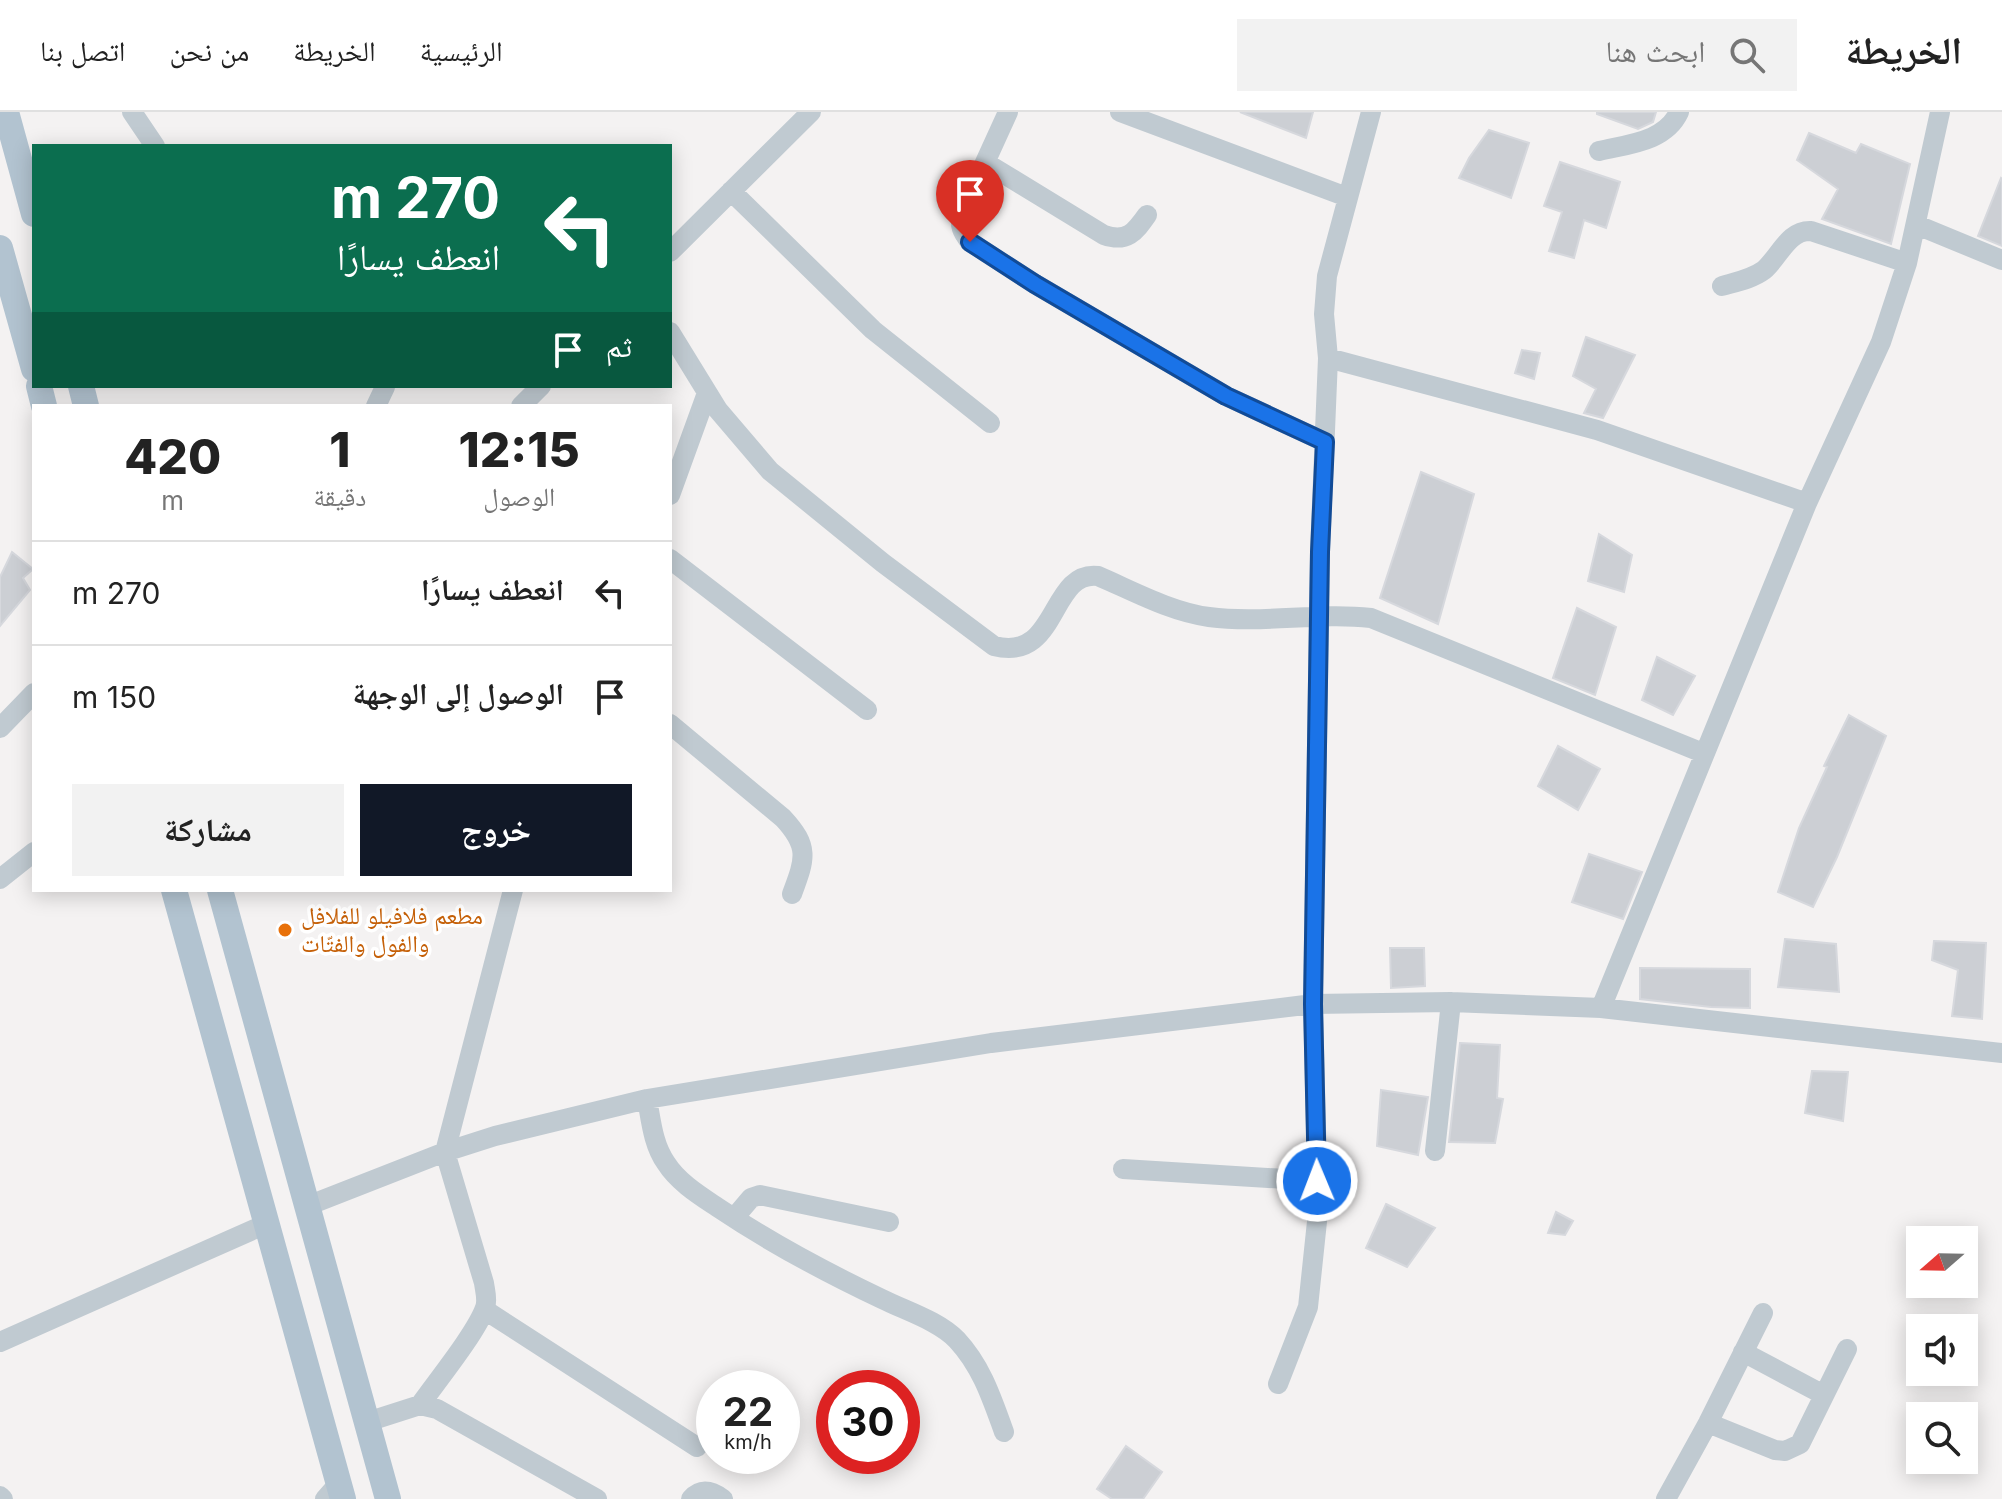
<!DOCTYPE html>
<html lang="ar">
<meta charset="utf-8">
<style>
body{margin:0;font-family:Inter,"Noto Naskh Arabic",sans-serif;background:#f2f2f2;color:#222;direction:rtl;height:100vh;display:flex;flex-direction:column;font-size:30px;white-space:nowrap}
*{box-sizing:border-box;margin:0}
p{font-size:26px;color:#767676}
.icon{flex:none;width:44px;height:44px;fill:none;stroke:currentColor;stroke-width:2;stroke-linecap:round;stroke-linejoin:round}
.map{position:relative;flex:1;overflow:hidden;direction:ltr}
.sheet{position:absolute;left:32px;top:292px;width:640px;height:488px;display:flex;flex-direction:column;background:#fff;border-radius:0px;box-shadow:0 4px 20px #0003;direction:rtl}
.sheet>*{flex:none}
.banner{position:absolute;left:32px;top:32px;width:640px;height:244px;border-radius:0px;box-shadow:0 4px 20px #0003;direction:rtl;background:#0b6e4f;color:#fff;overflow:hidden}
.needle{width:52px;rotate:250deg}
.buttons{position:absolute;left:1906px;top:1114px;display:grid;gap:16px}
.buttons a{display:grid;place-items:center;width:72px;height:72px;border-radius:0px;background:#fff;box-shadow:0 4px 20px #0003;font-size:40px}
.speed{position:absolute;left:696px;top:1258px;display:flex;gap:16px;font-size:40px;font-weight:700;text-align:center}
.speed>*{display:grid;place-content:center;width:104px;height:104px;border-radius:50%;background:#fff;box-shadow:0 4px 20px #0003;line-height:1}
.speed small{font-size:20px;font-weight:400}
.speed .limit{border:12px solid #d22;background:#fff;color:#111}
.pin{position:absolute;display:grid;place-items:center;width:68px;height:68px;color:#fff;margin:-82px -34px;border-radius:50% 50% 50% 0;rotate:-45deg;box-shadow:0 0 8px #0007}
.pin .icon{rotate:45deg}
.me{position:absolute;width:88px;margin:-44px;rotate:359deg;stroke-linejoin:round;filter:drop-shadow(0 0 6px #0008)}
.turn{display:flex;align-items:center;gap:28px;height:168px;padding:0 40px;font-size:36px}
.turn .icon{width:104px;height:104px;stroke-width:2.5}
.turn b{display:block;font-size:56px;line-height:68px}
.then{display:flex;align-items:center;height:76px;padding:0 40px;background:#0003;gap:16px;font-size:30px}
.eta{display:flex;justify-content:space-evenly;align-items:center;height:136px;text-align:center}
.eta b{font-size:48px;font-weight:800;line-height:56px}
.action{display:flex;gap:16px;margin-top:auto;padding:16px 40px}
.action a{flex:1;height:92px;border-radius:0px;background:#111827;color:#fff;font-size:32px;font-weight:800;line-height:92px;text-align:center}
.action a+a{background:#f2f2f2;color:#222}
ul{padding:0;list-style:none}
li{display:flex;align-items:center;gap:24px;height:104px;padding:0 40px;border-top:2px solid #e0e0e0}
li div{flex:1}
li b{display:block;font-size:30px}
li em{font-style:normal}
header{display:flex;align-items:center;gap:48px;box-sizing:border-box;height:112px;padding:0 40px;background:#fff;border-bottom:2px solid #e0e0e0}
header strong{font-size:38px}
nav{display:flex;gap:44px;margin-inline-start:auto;font-size:28px}
.search{width:560px;height:72px;background:#f2f2f2;display:flex;align-items:center;gap:20px;box-sizing:border-box;padding:0 28px;border-radius:0px;color:#767676;font-size:30px}
.map>svg:first-child{display:block}
.building{fill:#cccfd4;stroke:#d6d8dd;stroke-width:2}
.lines{fill:none;stroke-linecap:round;stroke-linejoin:round}
.minor{stroke:#c0cad1;stroke-width:20}
.major{stroke:#b2c3d0;stroke-width:26}
.route-casing{stroke:#114b97;stroke-width:20}
.route{stroke:#1a73e8;stroke-width:14}
.food-dot{fill:#e8710a;stroke:#fff;stroke-width:3}
.labels{text-anchor:middle;stroke-width:7;stroke-linejoin:round;paint-order:stroke}
.food-label{font-size:24px;fill:#c56008;stroke:#fff;text-anchor:start}
</style>
<header>
<strong>الخريطة</strong>
<div class="search"><svg class="icon" aria-label="search" viewBox="0 0 24 24"><circle cx="10" cy="10" r="6"/><path d="M15 15l6 6"/></svg>ابحث هنا</div>
<nav><a>الرئيسية</a><a>الخريطة</a><a>من نحن</a><a>اتصل بنا</a></nav>
</header>
<div class="map">
<svg width="2002" height="1387" viewBox="0 0 2002 1387">
<rect width="100%" height="100%" fill="#f4f2f2"/>
<path class="building" d="M1240 0H1313L1306 26Z
M1597 0H1656L1653 10 1638 17 1597 2Z
M1489 18 1529 31 1511 86 1459 66 1469 46Z
M1809 21 1856 41 1861 32 1910 52 1891 132 1822 107 1838 77 1797 48Z
M1560 50 1620 70 1606 116 1584 108 1574 146 1549 139 1562 100 1544 94Z
M2001 66 2002 67V134L1978 124Z
M1586 225 1635 243 1603 306 1584 301 1596 277 1573 264Z
M1522 238 1540 241 1534 267 1515 261Z
M1421 360 1474 382 1438 512 1380 486Z
M1599 422 1632 443 1624 480 1588 469Z
M12 440 33 457 23 466 30 478 0 514V465Z
M1577 496 1616 515 1595 583 1553 566Z
M1657 545 1695 564 1673 603 1642 588Z
M1849 603 1886 624 1837 745 1813 795 1778 780 1799 716 1827 655 1824 654Z
M1558 634 1600 657 1578 698 1538 674Z
M1589 742 1642 760 1623 807 1572 790Z
M1785 827 1836 832 1839 880 1778 875Z
M1934 829 1986 831 1982 907 1952 904 1958 858 1932 848Z
M1390 836H1424L1425 874 1391 876Z
M1640 856 1750 857V896L1711 895 1640 887Z
M1460 931 1500 933 1497 986 1503 987 1495 1031 1449 1030Z
M1812 959 1848 960 1843 1009 1805 1001Z
M1381 978 1428 985 1418 1043 1377 1034Z
M1386 1092 1435 1116 1407 1155 1366 1136Z
M1556 1100 1573 1109 1565 1123 1548 1121Z
M1126 1334 1162 1360 1143 1387H1112L1097 1377Z"/>
<g class="lines">
<path class="minor" d="M132 0 155 34
M1008 0 962 101C959 114 962 120 970 130L1035 172 1226 284 1325 330
M1120 0 1347 85
M1599 39C1628 32 1665 30 1679 0
M986 51 1104 123C1127 131 1135 120 1147 103
M731 79 873 218 990 311
M1917 113 2002 148
M670 140 811 0
M1722 174C1736 170 1752 167 1764 158 1780 144 1788 118 1811 119L1907 151
M670 220 718 298 770 359 883 451 994 534C1059 551 1049 458 1098 464 1133 479 1171 500 1209 505 1263 512 1317 500 1371 506L1703 641
M1328 246 1597 318 1807 391
M376 294 385 275
M521 294 541 274
M670 383 707 281
M670 447 867 598
M670 612 783 706C810 735 805 747 792 782
M0 616 34 581
M0 767 34 740
M1601 896 1807 391 1881 230 1907 151 1940 0
M647 987C651 1008 653 1033 666 1051 678 1070 699 1083 717 1095 769 1130 825 1160 882 1187 906 1199 939 1209 957 1228 982 1255 992 1287 1004 1320
M1435 1039 1451 890
M1123 1057 1317 1069
M307 1094 445 1040 495 1024 647 987 991 931 1313 892 1451 890 1601 896 2002 941
M734 1106 751 1086 760 1083 889 1110
M485 1198 697 1335
M0 1230 266 1112
M1743 1240 1824 1283
M1278 1272 1308 1195 1318 1100 1313 892 1320 440 1328 246 1324 202 1327 164 1371 0
M420 1293C437 1269 476 1221 485 1196 488 1188 485 1179 484 1171L445 1040 513 778
M367 1310 420 1293 437 1297 597 1387
M1708 1311 1775 1338 1785 1339 1800 1332 1847 1237
M0 1384 3 1387
M325 1387 339 1371
M691 1387C701 1376 712 1379 723 1387
M1666 1387 1708 1311 1763 1201"/>
<path class="major" d="M6 0 34 102
M0 136 34 257
M39 274 44 294
M81 274 86 294
M174 778 343 1387
M220 778 388 1387"/>
</g>
<g class="lines">
<g class="route-casing">
<path id="route" d="M970 130 1035 172 1226 284 1325 330 1320 440 1313 892 1317 1069"/>
</g>
<use href="#route" class="route"/>
</g>
<circle class="food-dot" cx="285" cy="818" r="8"/>
<g class="labels">
<g class="food-label">
<text x="301" y="812">مطعم فلافيلو للفلافل<tspan x="301" dy="28">والفول والفتّات</tspan></text>
</g>
</g>
</svg>
<div class="buttons">
<a><svg class="needle" viewBox="-14 -14 28 28"><path d="M0-13l5 13h-10z" fill="#e53935"/><path d="M0 13l5-13h-10z" fill="#767676"/></svg></a>
<a><svg class="icon" aria-label="sound" viewBox="0 0 24 24"><path d="M4 9h4l5-4v14l-5-4H4zM17 9q2 3 0 6"/></svg></a>
<a><svg class="icon" aria-label="search" viewBox="0 0 24 24"><circle cx="10" cy="10" r="6"/><path d="M15 15l6 6"/></svg></a>
</div>
<div class="speed"><div>22<small>km/h</small></div><div class="limit">30</div></div>
<div class="pin" style="left:970px;top:130px;background:#d93025"><svg class="icon" aria-label="arrive" viewBox="0 0 24 24"><path d="M6 21V4h12l-3 4 3 4H6"/></svg></div>
<svg class="me" style="left:1317px;top:1069px" viewBox="-20 -20 40 40"><circle r="17" fill="#1a73e8" stroke="#fff" stroke-width="3"/><path d="M0-11L8 9 0 5-8 9z" fill="#fff"/></svg>
<div class="banner">
<div class="turn"><svg class="icon" aria-label="left" viewBox="0 0 24 24"><path d="M17 20v-9H6M10 6l-5 5 5 5"/></svg><div><b>270 m</b>انعطف يسارًا</div></div>
<div class="then">ثم<svg class="icon" aria-label="arrive" viewBox="0 0 24 24"><path d="M6 21V4h12l-3 4 3 4H6"/></svg></div>
</div>
<section class="sheet">
<div class="eta">
<div><b>12:15</b><p>الوصول</p></div>
<div><b>1</b><p>دقيقة</p></div>
<div><b>420</b><p>m</p></div>
</div>
<ul>
<li><svg class="icon" aria-label="left" viewBox="0 0 24 24"><path d="M17 20v-9H6M10 6l-5 5 5 5"/></svg><div><b>انعطف يسارًا</b></div><em>270 m</em></li>
<li><svg class="icon" aria-label="arrive" viewBox="0 0 24 24"><path d="M6 21V4h12l-3 4 3 4H6"/></svg><div><b>الوصول إلى الوجهة</b></div><em>150 m</em></li>
</ul>
<div class="action"><a>خروج</a><a>مشاركة</a></div>
</section>
</div>
